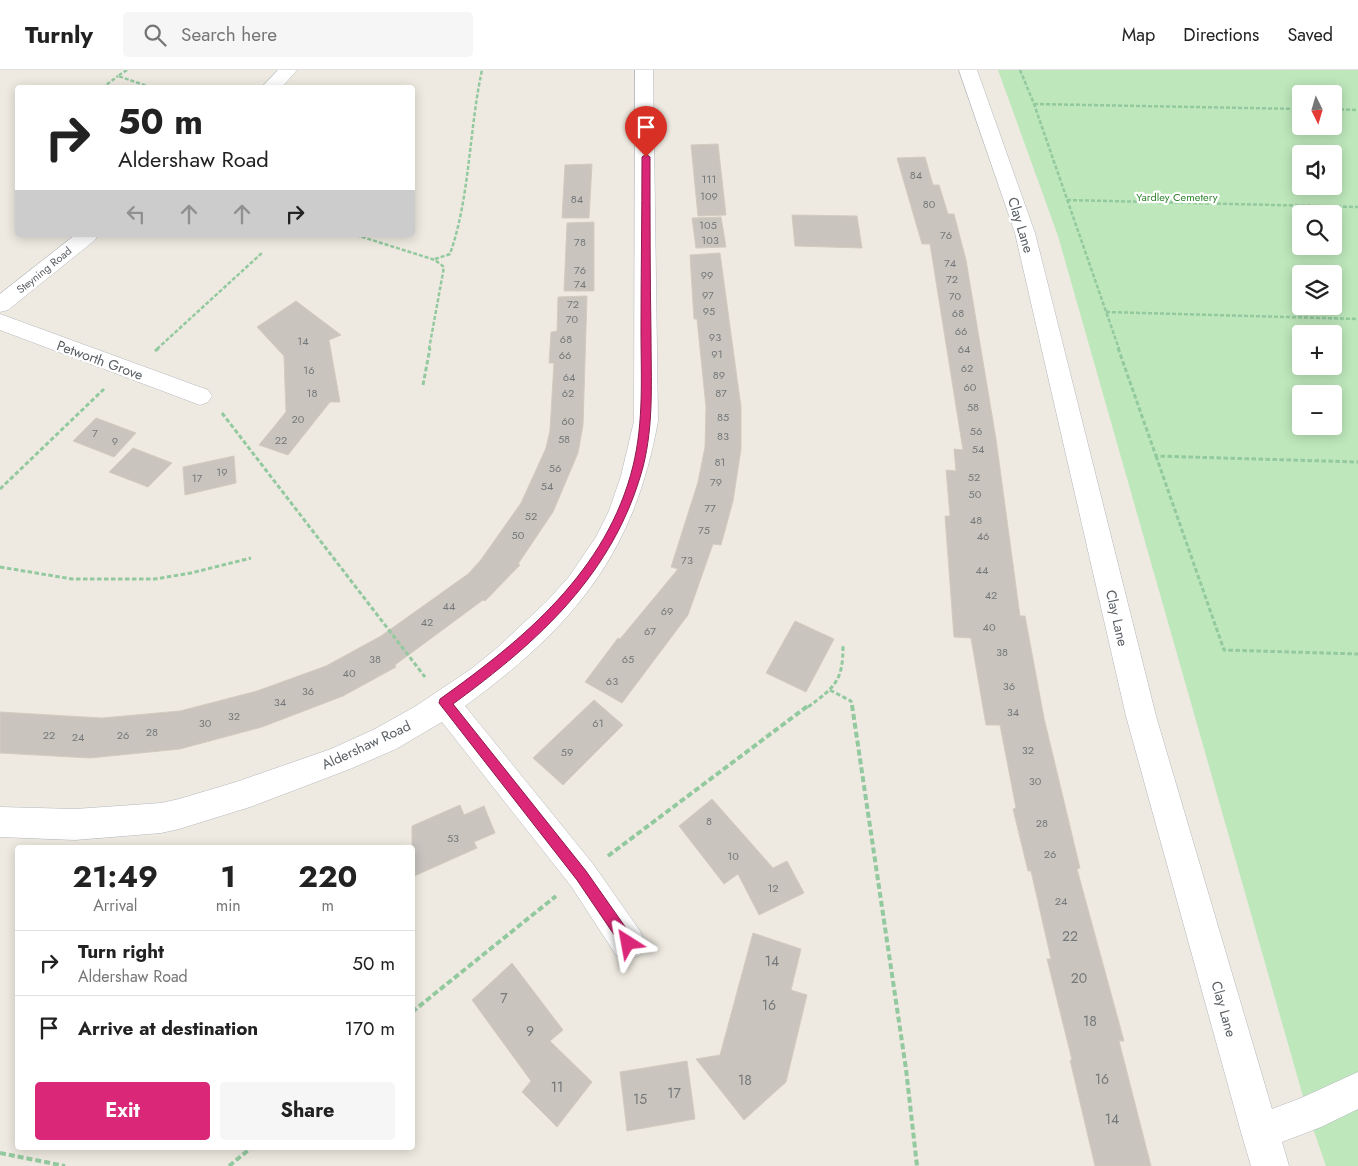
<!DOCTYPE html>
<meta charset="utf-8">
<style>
body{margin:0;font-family:Jost,sans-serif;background:#f6f6f6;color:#222;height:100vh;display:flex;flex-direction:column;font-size:19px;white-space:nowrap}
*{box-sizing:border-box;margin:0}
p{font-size:16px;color:#767676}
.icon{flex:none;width:28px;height:28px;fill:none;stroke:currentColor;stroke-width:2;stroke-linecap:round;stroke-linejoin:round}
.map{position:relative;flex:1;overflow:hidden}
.sheet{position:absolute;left:15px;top:775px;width:400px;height:305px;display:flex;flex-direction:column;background:#fff;border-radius:5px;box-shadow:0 2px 12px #0003}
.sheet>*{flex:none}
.top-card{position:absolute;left:15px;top:15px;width:400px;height:152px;border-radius:5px;box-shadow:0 2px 12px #0003;background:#fff;color:#222;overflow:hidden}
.needle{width:32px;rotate:175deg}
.tools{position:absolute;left:1292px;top:15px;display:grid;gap:10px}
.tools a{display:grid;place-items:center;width:50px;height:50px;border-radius:5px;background:#fff;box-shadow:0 2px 12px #0003;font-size:25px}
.pin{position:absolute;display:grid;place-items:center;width:42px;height:42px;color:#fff;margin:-51px -21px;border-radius:50% 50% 50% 0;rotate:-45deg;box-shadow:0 0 5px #0007}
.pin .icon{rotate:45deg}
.me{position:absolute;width:55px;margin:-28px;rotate:326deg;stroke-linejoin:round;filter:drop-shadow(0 0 4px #0008)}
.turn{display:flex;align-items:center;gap:18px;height:105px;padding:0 20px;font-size:22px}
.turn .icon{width:65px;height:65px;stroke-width:2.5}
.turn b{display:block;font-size:35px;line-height:42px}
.lanes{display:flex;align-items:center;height:48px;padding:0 20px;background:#0003;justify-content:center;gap:25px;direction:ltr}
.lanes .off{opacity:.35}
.eta{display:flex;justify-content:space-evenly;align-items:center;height:85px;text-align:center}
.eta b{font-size:30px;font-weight:700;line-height:35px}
.primary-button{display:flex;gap:10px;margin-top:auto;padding:10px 20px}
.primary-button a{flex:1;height:58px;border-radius:5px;background:#db2777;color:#fff;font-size:20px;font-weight:700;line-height:58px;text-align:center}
.primary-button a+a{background:#f6f6f6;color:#222}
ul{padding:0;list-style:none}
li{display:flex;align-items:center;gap:15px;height:65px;padding:0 20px;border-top:1px solid #e0e0e0}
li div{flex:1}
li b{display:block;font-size:19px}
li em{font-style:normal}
header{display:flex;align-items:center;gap:30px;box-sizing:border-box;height:70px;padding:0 25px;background:#fff;border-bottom:1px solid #e0e0e0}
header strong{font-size:24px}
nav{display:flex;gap:28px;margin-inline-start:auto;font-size:18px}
.search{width:350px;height:45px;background:#f6f6f6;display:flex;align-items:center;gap:12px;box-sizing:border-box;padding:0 18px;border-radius:5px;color:#767676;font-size:19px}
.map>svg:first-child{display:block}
.green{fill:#bee7bb;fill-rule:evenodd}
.building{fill:#c9c4be;stroke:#d3cbbf}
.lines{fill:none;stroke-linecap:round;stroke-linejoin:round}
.minor-casing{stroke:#b4b8bd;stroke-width:1}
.path-far2{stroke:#93c99f;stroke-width:2.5;stroke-dasharray:4 2;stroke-linecap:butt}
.path-far1{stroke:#93c99f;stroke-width:3;stroke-dasharray:4.5 2.5;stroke-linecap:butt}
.path{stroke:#93c99f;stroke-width:4;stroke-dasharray:6 3;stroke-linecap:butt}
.minor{fill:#fff;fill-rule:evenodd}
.route{fill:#db2777;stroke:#8e194d}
.labels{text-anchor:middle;stroke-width:4.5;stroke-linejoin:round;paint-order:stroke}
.number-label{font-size:11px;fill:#75787a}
.far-park-label{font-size:11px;fill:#30852e;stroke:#fff}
.far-street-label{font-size:11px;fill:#595e63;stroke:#fff}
.street-label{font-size:14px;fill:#595e63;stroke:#fff}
.near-number-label{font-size:14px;fill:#75787a}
</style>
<header>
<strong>Turnly</strong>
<div class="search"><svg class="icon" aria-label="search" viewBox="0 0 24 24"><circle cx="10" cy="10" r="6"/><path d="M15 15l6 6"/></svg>Search here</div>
<nav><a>Map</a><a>Directions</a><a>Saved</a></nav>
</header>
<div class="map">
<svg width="1358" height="1096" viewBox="0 0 1358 1096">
<rect width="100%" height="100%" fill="#eeeae1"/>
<path class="green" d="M998 0H1358V1096H1326L1308 1044 1058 166ZM1301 24H1334V56H1301ZM1301 84H1334V116H1301ZM1301 144H1334V176H1301ZM1301 204H1334V236H1301ZM1301 264H1334V296H1301ZM1301 324H1334V356H1301Z"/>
<path class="building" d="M718 74 726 145 698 146 691 75Z
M925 87 933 115H939L948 144H954L966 190 996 369 1020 546H1025L1044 648 1080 798 1077 799 1124 971H1119L1151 1096H1095L1070 990H1072L1047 889H1051L1031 801H1028L1013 739 1016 738 1000 655H986L971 568 954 567 945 446H950L946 400 956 401 954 379 963 380 930 174H922L897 88Z
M592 94 589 148H562L565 95Z
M792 145 857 146 862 178 795 176Z
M721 147 726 177 696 178 692 148Z
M594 152V221H564L567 153Z
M720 183 741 337V379L733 431 721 475 713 474 688 545 622 633 585 612 618 568 620 569 678 499 671 497 698 412 705 377 706 337 697 249H694L690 185Z
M587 226 583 355 578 383 553 442 518 494 520 495 485 531 483 530 395 595 396 597 343 626 262 657 180 679 90 688 0 683V642L102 648 180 641 257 621 326 596 381 566 468 504 480 491 521 433 546 378 550 360 554 293H549L551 262 557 261 558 227Z
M296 231 341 265 329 270 340 332H330L288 385 259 375 286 342 284 286 257 257Z
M96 348 107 352 136 363 114 387 73 371Z
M133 378 172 393 148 417 109 402Z
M234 386 236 413 185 425 183 397Z
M795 551 834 569 806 622 766 603Z
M594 630 623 655 563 715 533 688Z
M712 729 773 798 787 791 804 823 759 845 738 804 724 814 679 756Z
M460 735 464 745 484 736 495 763 474 772 477 778 412 807V756Z
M753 863 801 879 791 920 807 925 786 1012 744 1050 696 989 720 985Z
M512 893 563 960 550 971 592 1012 557 1057 522 1022 531 1011 472 930Z
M687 991 695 1049 627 1061 620 1002Z"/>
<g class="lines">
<g class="minor-casing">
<path id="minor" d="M278 0H297L281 18H261Z
M635 0H653L658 351C634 485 573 557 465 636L593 794 640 861 645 873 640 885 628 890 616 885 571 816 442 652 396 679 350 699 250 737 179 759 161 763 75 770 0 767V737L75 739 161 733 179 729 236 712 331 679 375 659 416 636 471 599 497 578 546 532 568 508 596 467 609 441 621 406 634 351Z
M959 0H977L1035 163 1156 646 1272 1039 1301 1028 1358 1002V1039L1321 1057 1282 1072 1289 1096H1251L1241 1062 1126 646 1015 163Z
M75 165H98L95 170 8 240 0 242V224Z
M0 244 208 320 212 326 208 332 200 335 0 260Z"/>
</g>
<path class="path-far2" d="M127 0 118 6 153 18
M1020 0 1034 34 1119 279
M102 18 118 6
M1034 34 1301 39
M1334 39 1358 40
M1067 130 1358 137
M356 165 435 190 444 197 429 279
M435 189 450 184C470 127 469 60 482 0
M1106 242 1358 249
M157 279 263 182"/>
<path class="path-far1" d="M1118 278 1156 386 1358 392
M155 281 159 278
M423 315 430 278
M222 343 425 607
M1156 386 1224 580 1358 584
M0 419 104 319
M0 497 72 509H155L191 503 251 488
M830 620 851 631 852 637
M808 637C835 617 843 611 843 576"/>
<path class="path" d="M852 635 906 999 917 1096
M608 786 809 635
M412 942 556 826
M0 1083 65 1096
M229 1096 251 1078"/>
<use href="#minor" class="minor"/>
</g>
<path class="route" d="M646 84 650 87C650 146 650 206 651 265 651 309 654 354 643 397 614 504 539 571 453 634L586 801 633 868 635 873 633 878 628 880 623 878 577 810 439 633 440 629C524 569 607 501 633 396 644 351 641 306 641 260 641 203 642 145 642 87Z"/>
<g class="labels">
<g class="number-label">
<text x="916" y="109">84</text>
<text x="709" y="113">111</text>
<text x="709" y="130">109</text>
<text x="577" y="133">84</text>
<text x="929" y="138">80</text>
<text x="708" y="159">105</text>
<text x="946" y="169">76</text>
<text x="710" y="174">103</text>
<text x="580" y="176">78</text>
<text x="950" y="197">74</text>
<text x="580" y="204">76</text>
<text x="707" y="209">99</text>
<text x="952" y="213">72</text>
<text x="580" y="218">74</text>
<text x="708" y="229">97</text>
<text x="955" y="230">70</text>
<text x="573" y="238">72</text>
<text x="709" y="245">95</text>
<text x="958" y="247">68</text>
<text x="572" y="253">70</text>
<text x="961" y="265">66</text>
<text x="715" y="271">93</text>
<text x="566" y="273">68</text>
<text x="303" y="275">14</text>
<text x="964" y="283">64</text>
<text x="717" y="288">91</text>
<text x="565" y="289">66</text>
<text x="967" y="302">62</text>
<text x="309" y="304">16</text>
<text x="719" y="309">89</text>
<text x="569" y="311">64</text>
<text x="970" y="321">60</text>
<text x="312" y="327">18</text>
<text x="568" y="327">62</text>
<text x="721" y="327">87</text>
<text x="973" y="341">58</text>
<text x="723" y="351">85</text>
<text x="298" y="353">20</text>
<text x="568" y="355">60</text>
<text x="976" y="365">56</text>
<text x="95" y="367">7</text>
<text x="723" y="370">83</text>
<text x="564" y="373">58</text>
<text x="281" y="374">22</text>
<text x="115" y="375">9</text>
<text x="978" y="383">54</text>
<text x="720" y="396">81</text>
<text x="555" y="402">56</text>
<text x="222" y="406">19</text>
<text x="974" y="411">52</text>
<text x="197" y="412">17</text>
<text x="716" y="416">79</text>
<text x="547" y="420">54</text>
<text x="975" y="428">50</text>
<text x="710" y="442">77</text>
<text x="531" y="450">52</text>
<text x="976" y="454">48</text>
<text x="704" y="464">75</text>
<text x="518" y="469">50</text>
<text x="983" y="470">46</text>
<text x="687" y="494">73</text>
<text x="982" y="504">44</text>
<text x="991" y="529">42</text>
<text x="449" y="540">44</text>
<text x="667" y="545">69</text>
<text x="427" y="556">42</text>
<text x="989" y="561">40</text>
<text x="650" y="565">67</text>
<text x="1002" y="586">38</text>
<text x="375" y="593">38</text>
<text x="628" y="593">65</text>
<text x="349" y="607">40</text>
<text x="612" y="615">63</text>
<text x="1009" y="620">36</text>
<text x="308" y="625">36</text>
<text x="280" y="636">34</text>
<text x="1013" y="646">34</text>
<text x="234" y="650">32</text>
<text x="205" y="657">30</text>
<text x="598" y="657">61</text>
<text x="152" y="666">28</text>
<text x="49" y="669">22</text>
<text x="123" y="669">26</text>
<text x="78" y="671">24</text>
<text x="1028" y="684">32</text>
<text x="567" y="686">59</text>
<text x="1035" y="715">30</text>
<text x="709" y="755">8</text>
<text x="1042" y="757">28</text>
<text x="453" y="772">53</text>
<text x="1050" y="788">26</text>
<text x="733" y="790">10</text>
<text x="773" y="822">12</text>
<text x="1061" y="835">24</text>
</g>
<g class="far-park-label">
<text x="1177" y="131">Yardley Cemetery</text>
</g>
<g class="far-street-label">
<text transform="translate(44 200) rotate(-39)" y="4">Steyning Road</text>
</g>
<g class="street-label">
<text transform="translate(1021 155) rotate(73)" y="5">Clay Lane</text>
<text transform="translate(100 290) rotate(20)" y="5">Petworth Grove</text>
<text transform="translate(1117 548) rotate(77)" y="5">Clay Lane</text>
<text transform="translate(366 675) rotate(-25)" y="5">Aldershaw Road</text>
<text transform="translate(1224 939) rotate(74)" y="5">Clay Lane</text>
</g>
<g class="near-number-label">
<text x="1070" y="871">22</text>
<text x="772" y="896">14</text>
<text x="1079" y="913">20</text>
<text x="504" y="933">7</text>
<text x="769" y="940">16</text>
<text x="1090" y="956">18</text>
<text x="530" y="966">9</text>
<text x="1102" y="1014">16</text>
<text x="745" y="1015">18</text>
<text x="557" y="1022">11</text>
<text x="674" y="1028">17</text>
<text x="640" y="1034">15</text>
<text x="1112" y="1054">14</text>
</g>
</g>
</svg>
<div class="tools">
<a><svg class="needle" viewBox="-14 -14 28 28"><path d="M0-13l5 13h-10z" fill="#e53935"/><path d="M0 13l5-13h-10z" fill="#767676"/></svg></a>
<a><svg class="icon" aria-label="sound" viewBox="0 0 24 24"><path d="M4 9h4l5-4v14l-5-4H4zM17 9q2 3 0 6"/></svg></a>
<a><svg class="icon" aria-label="search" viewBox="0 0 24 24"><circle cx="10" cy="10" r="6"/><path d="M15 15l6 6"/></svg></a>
<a><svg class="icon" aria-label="layers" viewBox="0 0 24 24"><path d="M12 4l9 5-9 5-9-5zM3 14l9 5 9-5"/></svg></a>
<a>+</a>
<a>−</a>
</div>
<div class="pin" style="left:646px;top:87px;background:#d93025"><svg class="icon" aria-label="arrive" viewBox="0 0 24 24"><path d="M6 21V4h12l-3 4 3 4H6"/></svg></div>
<svg class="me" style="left:628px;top:873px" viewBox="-20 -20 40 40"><path d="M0-17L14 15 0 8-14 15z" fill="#db2777" stroke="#fff" stroke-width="4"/></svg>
<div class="top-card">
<div class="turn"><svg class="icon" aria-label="right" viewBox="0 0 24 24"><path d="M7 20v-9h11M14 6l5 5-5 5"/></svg><div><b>50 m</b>Aldershaw Road</div></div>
<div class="lanes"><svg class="icon off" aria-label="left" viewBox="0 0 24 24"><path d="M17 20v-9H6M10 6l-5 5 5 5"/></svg><svg class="icon off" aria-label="ahead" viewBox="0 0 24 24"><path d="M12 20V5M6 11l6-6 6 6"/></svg><svg class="icon off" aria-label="ahead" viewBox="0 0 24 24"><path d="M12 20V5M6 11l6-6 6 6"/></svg><svg class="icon" aria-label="right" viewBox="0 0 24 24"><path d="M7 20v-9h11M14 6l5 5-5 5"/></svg></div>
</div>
<section class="sheet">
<div class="eta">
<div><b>21:49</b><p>Arrival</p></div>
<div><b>1</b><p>min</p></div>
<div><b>220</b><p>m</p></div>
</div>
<ul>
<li><svg class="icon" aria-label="right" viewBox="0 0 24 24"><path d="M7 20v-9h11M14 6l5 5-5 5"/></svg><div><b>Turn right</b><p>Aldershaw Road</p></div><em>50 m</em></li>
<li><svg class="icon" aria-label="arrive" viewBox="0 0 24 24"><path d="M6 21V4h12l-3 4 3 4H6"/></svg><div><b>Arrive at destination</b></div><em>170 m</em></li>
</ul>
<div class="primary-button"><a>Exit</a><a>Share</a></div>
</section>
</div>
